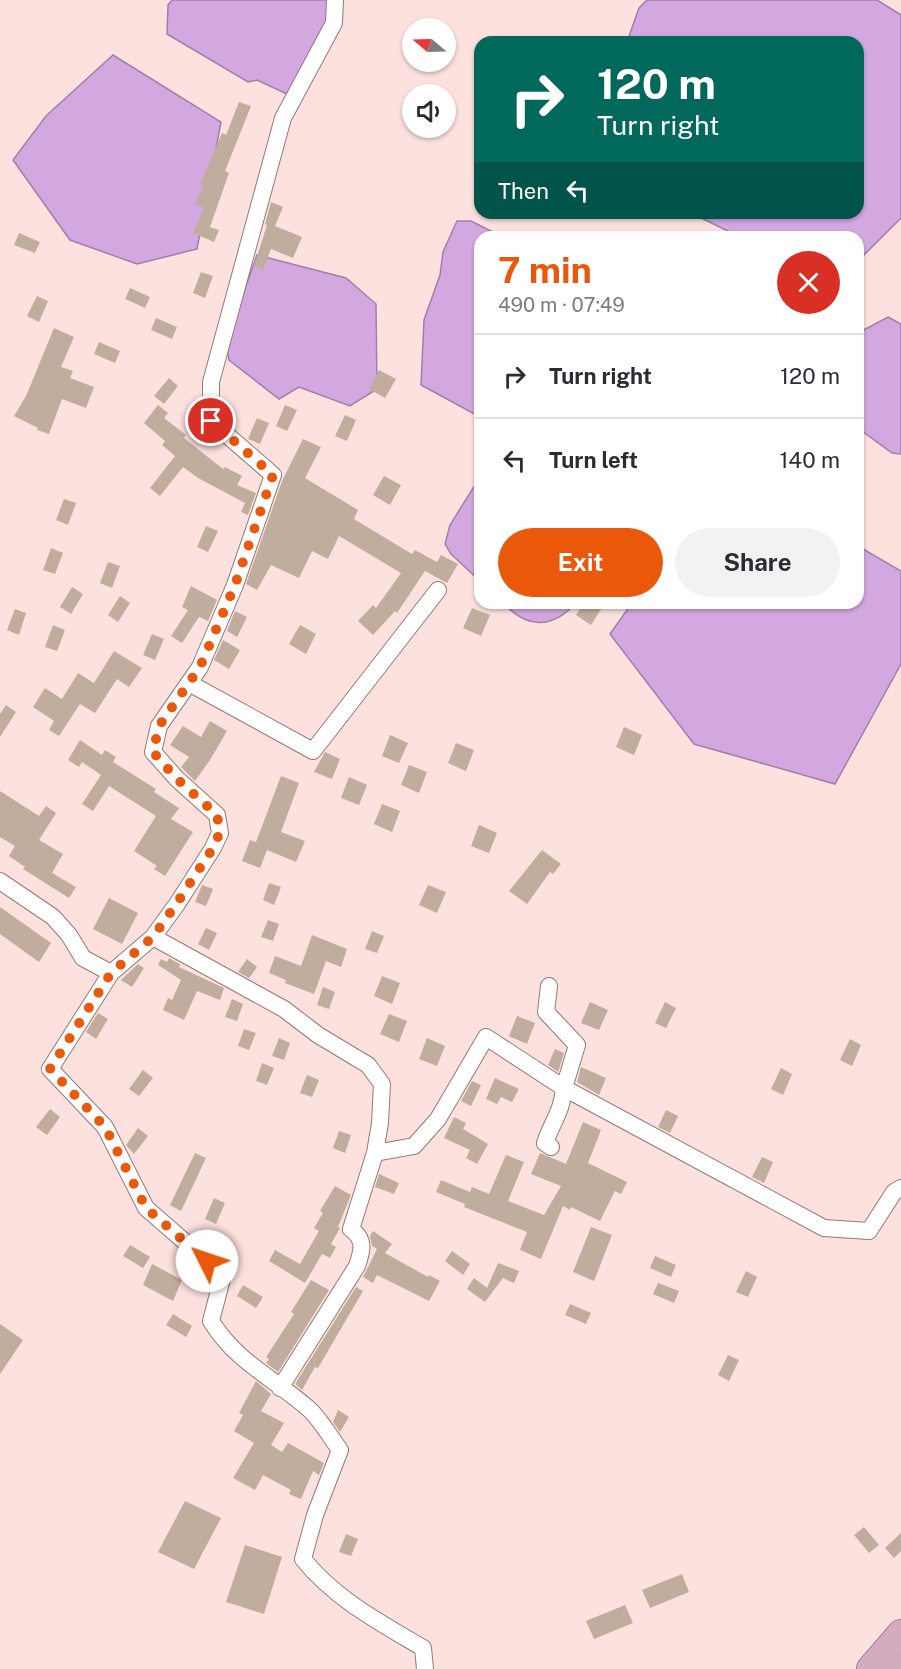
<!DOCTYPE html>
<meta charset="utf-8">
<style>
body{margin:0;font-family:"Public Sans",sans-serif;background:#f2f2f3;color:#2b2b33;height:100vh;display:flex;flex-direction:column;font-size:22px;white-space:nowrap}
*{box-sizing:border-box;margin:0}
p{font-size:20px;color:#7c7c81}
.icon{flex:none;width:33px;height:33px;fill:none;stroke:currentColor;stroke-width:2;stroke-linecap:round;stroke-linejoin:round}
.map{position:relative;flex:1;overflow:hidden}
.sheet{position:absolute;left:474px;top:231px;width:390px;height:378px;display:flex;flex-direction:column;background:#fff;border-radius:18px;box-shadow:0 2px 4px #0004}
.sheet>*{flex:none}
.guide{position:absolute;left:474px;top:36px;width:390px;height:183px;border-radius:18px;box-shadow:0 2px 4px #0004;background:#00695c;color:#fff;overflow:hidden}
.needle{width:39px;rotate:289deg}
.fabs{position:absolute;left:402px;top:18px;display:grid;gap:12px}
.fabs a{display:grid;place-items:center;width:54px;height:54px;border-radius:50%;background:#fff;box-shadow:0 2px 4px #0004;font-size:30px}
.pin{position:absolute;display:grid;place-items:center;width:51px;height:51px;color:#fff;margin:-26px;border:3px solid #fff;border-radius:50%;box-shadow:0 2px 6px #0007}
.me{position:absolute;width:66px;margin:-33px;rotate:311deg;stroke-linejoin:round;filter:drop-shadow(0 0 4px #0008)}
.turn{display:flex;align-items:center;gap:21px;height:126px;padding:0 24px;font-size:27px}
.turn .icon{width:78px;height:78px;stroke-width:2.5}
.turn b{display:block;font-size:42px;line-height:51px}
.then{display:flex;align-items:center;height:57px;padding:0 24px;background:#0003;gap:12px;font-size:22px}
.round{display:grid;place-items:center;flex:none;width:63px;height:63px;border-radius:32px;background:#f2f2f3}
.head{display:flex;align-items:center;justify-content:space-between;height:102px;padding:0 24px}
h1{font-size:36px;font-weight:700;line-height:45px;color:#ea580c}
.primary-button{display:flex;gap:12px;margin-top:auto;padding:12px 24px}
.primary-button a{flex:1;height:69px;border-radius:36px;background:#ea580c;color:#fff;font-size:24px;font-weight:700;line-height:69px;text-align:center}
.primary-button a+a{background:#f2f2f3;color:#2b2b33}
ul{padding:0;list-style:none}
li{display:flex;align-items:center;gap:18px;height:84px;padding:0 24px;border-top:2px solid #e1e1e2}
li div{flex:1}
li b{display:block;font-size:22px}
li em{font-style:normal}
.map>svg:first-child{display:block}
.water{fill:#d3a8e0;stroke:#a180a7;stroke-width:1.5}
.building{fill:#c1ad9e}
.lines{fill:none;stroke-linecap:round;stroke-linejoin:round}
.minor-casing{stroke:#927976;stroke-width:18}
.primary-casing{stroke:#87586a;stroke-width:28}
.minor{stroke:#fff;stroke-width:16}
.primary{stroke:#d4acbe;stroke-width:27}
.route{stroke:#ea580c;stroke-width:10;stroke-dasharray:0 18}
</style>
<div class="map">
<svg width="901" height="1669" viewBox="0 0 901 1669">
<rect width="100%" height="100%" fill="#fde1de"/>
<path class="water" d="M172 0H329L328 17 289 95 257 80 248 82 167 34 168 5Z
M647 0H877L901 15V218L858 261V237H740L691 213H858V42H627L639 8Z
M113 55 221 122 197 249 137 264 70 240 13 160 46 116Z
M457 221H471L503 237H480V417L421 385 424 320 440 275 443 252Z
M257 255 346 278 376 304 377 389 350 406 299 387 279 399 229 360 226 343Z
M888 317 901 324V454L892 453 858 428V333Z
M480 477V581L451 554 445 544 450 525Z
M858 546 901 571V664L835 784 694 744 610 634 632 603H858Z
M503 603H576C551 630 527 628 503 603Z"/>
<path class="building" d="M239 102 251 106 225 171 229 173 210 227 219 230 214 242 193 233 204 208 195 204 203 186 200 185 208 166 222 133 226 135Z
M271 202 283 207 275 226 302 237 293 258 271 249 263 270 254 266 267 225 265 224Z
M19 233 40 242 35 253 14 245Z
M201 272 213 276 205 298 193 293Z
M130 288 150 297 145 308 125 299Z
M37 296 48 301 39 322 27 316Z
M156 318 177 327 172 339 151 330Z
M54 328 74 337 61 367 73 371 70 378 94 387 86 408 62 399 49 434 37 430 38 428 14 416 26 396Z
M99 342 120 351 115 363 94 354Z
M379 370 396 379 385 398 369 389Z
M169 378 178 386 164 404 154 396Z
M158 405 168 413 164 418 186 435 184 438 223 469 225 467 242 476 237 485 256 493 248 515 241 512 245 503 198 478 183 467 160 496 150 488 175 456 162 445 165 441 144 423Z
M285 405 297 410 287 431 276 426Z
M345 415 356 420 347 441 335 436Z
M257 418 269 423 260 444 248 439Z
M303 439 321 447 305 478 358 510 354 519 412 554 415 550 437 562 441 555 458 564 447 583 425 571 397 613 395 611 373 635 358 621 373 605 376 608 401 573 339 536 328 559 312 551 299 578 271 565 257 590 246 584 282 481Z
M384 476 401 485 390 505 373 495Z
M64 499 76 503 68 525 56 520Z
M206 526 218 531 208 552 197 547Z
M51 548 63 553 55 574 43 570Z
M108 562 120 566 112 588 100 583Z
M191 586 217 600 208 621 199 617 182 643 171 636 188 610 182 607Z
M72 587 83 594 71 614 60 607Z
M120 596 130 603 118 622 108 615Z
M584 603H605L591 625 576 615Z
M472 608 490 615 481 636 463 628Z
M15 609 26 613 19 635 7 630Z
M235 611 247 617 237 637 227 631Z
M53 625 65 630 57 651 45 647Z
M300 625 316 634 306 654 289 644Z
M152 634 164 639 155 660 143 655Z
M223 640 240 650 229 669 214 660Z
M114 651 142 668 129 687 117 679 95 713 80 704 59 736 49 730 54 721 33 707 45 688 62 699 78 673 94 683Z
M6 705 16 712 0 737V714Z
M210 721 227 731 210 760 195 781 181 767 189 757 170 745 183 726 201 737Z
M624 727 642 735 634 755 616 747Z
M390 735 408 743 399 763 382 756Z
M80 740 102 755 105 750 116 757 113 762 156 789 154 792 179 808 171 819 193 832 165 876 154 869 157 866 134 851 156 816 109 786 93 811 82 804 101 775 82 762 79 767 68 760Z
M456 743 474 750 466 771 448 763Z
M325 752 340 759 332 779 314 772Z
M409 765 427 772 419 793 401 785Z
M281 776 299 783 281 832 305 841 296 862 267 850 260 868 242 861 250 840 256 842Z
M349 777 367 785 359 805 341 798Z
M0 791 39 816 46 806 56 813 39 840 63 854 52 873 76 887 69 898 23 869 25 867 9 856 15 846 0 837Z
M382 804 400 811 392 832 374 824Z
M479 825 497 833 489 853 471 846Z
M542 850 561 864 553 874 550 872 527 904 509 891Z
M269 883 281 887 274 905 263 900Z
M202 885 213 889 206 906 195 902Z
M428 885 446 892 437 913 419 905Z
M109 898 138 913 122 944 93 929Z
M0 907 51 943 39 962 0 934Z
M268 920 279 924 273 941 261 937Z
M206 928 217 933 209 950 198 944Z
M372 931 384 936 377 953 365 949Z
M312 935 347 949 341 967 326 961 314 994 285 983 286 980 269 973 275 956 301 966Z
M169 958 180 964 179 967 224 988 220 1000 197 991 184 1020 163 1010 168 998 172 1000 181 980 158 965 161 959 167 962Z
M247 959 257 967 249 978 238 972Z
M138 964 144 968 132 987 121 980Z
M382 976 400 983 392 1004 374 996Z
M323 987 335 992 329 1009 317 1005Z
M232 999 243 1004 237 1021 225 1017Z
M590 1002 608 1010 599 1030 581 1023Z
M665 1002 676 1008 666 1028 655 1023Z
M98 1013 108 1019 96 1039 86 1032Z
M389 1014 407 1021 399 1042 380 1034Z
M517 1016 535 1023 527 1044 509 1036Z
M244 1029 256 1033 249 1050 238 1046Z
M279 1038 290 1043 284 1060 272 1056Z
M427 1038 445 1046 437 1066 419 1059Z
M850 1039 861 1045 852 1066 840 1060Z
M555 1049 564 1053 558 1072 548 1065Z
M262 1063 274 1068 267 1085 256 1081Z
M581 1067 606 1078 599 1095 577 1082Z
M781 1068 792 1074 783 1095 771 1089Z
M143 1070 153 1078 139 1096 129 1089Z
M307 1075 319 1080 312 1097 300 1093Z
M495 1078 519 1089 512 1102 501 1097 497 1104 486 1099Z
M472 1081 481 1085 471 1106 461 1101Z
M50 1109 60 1117 47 1135 36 1127Z
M666 1110 678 1116 670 1133 658 1127Z
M454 1117 466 1123 463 1129 488 1144 477 1164 466 1158 470 1150 444 1138Z
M583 1122 601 1130 588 1163 627 1182 621 1194 615 1191 600 1221 571 1207 570 1210 563 1206 541 1259 520 1250 527 1232 464 1207 465 1204 436 1192 441 1180 470 1192 472 1187 489 1194 506 1155 524 1162 508 1201 544 1215 561 1186 531 1174 540 1153 566 1164Z
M138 1128 148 1136 134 1154 126 1145Z
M339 1131 351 1135 345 1153 333 1148Z
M195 1153 206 1158 181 1211 170 1205Z
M762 1157 773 1162 764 1183 752 1177Z
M379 1174 399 1183 394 1194 375 1187Z
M335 1186 351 1195 338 1227 340 1228 331 1244 336 1247 330 1258 322 1254 305 1283 269 1261 275 1250 300 1264 319 1231 314 1228 323 1213 320 1211Z
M214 1198 225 1203 216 1224 205 1219Z
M591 1227 612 1235 594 1281 573 1272Z
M373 1231 392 1244 385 1253 428 1277 429 1275 440 1281 429 1301 377 1275 373 1283 363 1277 377 1249 372 1246 370 1236Z
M130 1245 150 1257 143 1268 123 1256Z
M452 1251 470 1264 463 1275 445 1261Z
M655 1256 676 1265 671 1277 650 1268Z
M498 1263 519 1271 514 1283 503 1278 485 1302 467 1289 474 1278 487 1288Z
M152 1264 182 1280 173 1301 143 1285Z
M746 1271 757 1277 748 1297 736 1292Z
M311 1280 329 1290 278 1372 266 1363 269 1359 266 1357 294 1314 291 1312Z
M658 1283 679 1291 674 1303 653 1294Z
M243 1285 263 1297 256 1308 237 1296Z
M356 1287 363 1291 318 1368 315 1367 302 1390 295 1384Z
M570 1304 591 1313 586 1324 565 1315Z
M173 1314 192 1326 186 1337 166 1325Z
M0 1324 23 1340 0 1374Z
M728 1355 739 1360 729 1381 718 1375Z
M256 1381 271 1394 261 1411 284 1423 271 1445 282 1452 288 1443 324 1463 319 1475 313 1471 301 1499 289 1494 291 1490 263 1475 255 1490 233 1478 254 1443 234 1431 243 1415 239 1413Z
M338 1410 349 1417 340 1432 333 1422Z
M185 1501 221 1518 194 1569 158 1552Z
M864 1527 879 1545 869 1553 854 1535Z
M901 1533V1551L894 1558 885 1548Z
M346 1534 358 1539 351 1556 339 1552Z
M245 1545 282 1557 264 1614 226 1602Z
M682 1574 689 1592 650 1608 642 1590Z
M625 1605 633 1623 594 1639 586 1621Z"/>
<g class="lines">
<g class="minor-casing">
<path id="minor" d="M335 0 334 23 283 118 211 382V421L273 475 235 585 200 667 159 726 153 752 177 779 217 815 220 833 213 848 177 904 153 937 111 973 50 1069 105 1127 146 1208 223 1275 211 1321C236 1362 275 1379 309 1409 321 1420 330 1437 340 1450L315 1515 303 1559C335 1599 379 1622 423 1648L425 1669
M189 683 313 751 438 590
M0 881 53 917 69 935 83 958 111 973
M153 937 284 1009 318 1035 368 1065 382 1084 380 1123 375 1153 351 1229C366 1240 362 1251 357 1266L280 1388
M549 986 546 1012 577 1045 564 1088 824 1228 869 1231 894 1192 901 1188
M375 1153 414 1146 438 1119 486 1037 564 1088C562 1112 552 1122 545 1143L551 1147"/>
</g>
<g class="primary-casing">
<path id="primary" d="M870 1669 901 1633
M900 1669 901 1668"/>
</g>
<use href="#minor" class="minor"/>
<use href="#primary" class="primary"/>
</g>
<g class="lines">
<path class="route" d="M207 1261 146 1208 105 1127 50 1069 111 973 153 937 177 903 213 848 220 832 217 815 177 779 153 752 159 726 200 667 235 585 273 475 211 421"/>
</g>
</svg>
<div class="fabs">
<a><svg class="needle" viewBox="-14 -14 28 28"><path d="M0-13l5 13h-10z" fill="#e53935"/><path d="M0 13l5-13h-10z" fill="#7c7c81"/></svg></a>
<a><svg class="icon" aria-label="sound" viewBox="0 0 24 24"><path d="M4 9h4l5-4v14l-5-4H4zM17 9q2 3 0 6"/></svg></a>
</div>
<div class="pin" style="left:211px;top:421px;background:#d93025"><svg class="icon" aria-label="arrive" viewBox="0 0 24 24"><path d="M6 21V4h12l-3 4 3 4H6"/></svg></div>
<svg class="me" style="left:207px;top:1261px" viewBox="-20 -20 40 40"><circle r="19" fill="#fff"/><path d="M0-13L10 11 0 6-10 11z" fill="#ea580c"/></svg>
<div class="guide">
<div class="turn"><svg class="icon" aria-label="right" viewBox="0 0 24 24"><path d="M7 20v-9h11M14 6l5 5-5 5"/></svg><div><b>120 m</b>Turn right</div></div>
<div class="then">Then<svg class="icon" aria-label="left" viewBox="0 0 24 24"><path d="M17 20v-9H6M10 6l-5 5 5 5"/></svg></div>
</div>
<section class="sheet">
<div class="head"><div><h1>7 min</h1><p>490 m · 07:49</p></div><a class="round" style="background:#d93025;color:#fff"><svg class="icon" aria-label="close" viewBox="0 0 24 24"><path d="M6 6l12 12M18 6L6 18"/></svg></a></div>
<ul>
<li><svg class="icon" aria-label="right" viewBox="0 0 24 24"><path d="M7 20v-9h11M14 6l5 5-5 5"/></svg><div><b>Turn right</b></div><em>120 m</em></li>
<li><svg class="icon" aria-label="left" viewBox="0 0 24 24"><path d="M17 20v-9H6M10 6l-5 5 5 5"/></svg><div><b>Turn left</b></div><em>140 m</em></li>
</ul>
<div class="primary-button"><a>Exit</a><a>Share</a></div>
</section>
</div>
